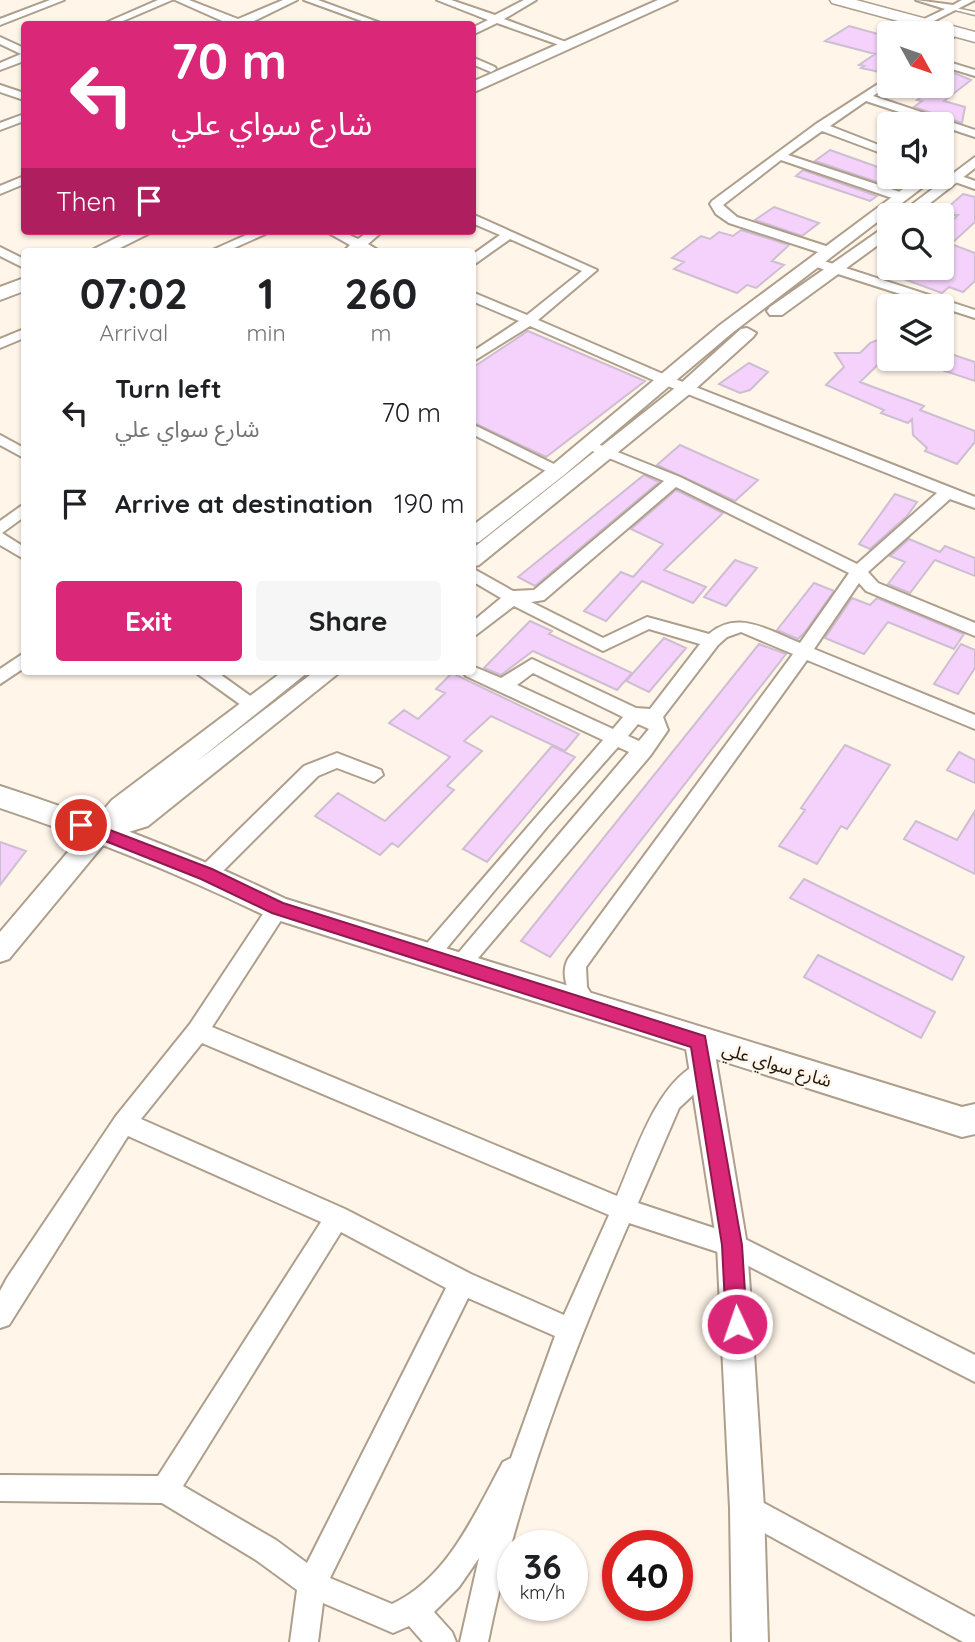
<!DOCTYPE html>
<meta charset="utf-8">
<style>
body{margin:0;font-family:Quicksand,"Noto Sans Arabic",sans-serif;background:#f6f6f6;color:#202124;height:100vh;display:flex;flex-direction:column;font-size:26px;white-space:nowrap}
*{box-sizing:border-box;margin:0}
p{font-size:23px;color:#757577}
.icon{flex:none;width:38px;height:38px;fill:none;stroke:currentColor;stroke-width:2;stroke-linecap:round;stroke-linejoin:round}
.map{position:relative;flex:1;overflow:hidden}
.sheet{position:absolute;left:21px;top:248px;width:455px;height:427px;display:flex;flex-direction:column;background:#fff;border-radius:7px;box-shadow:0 2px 5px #0004}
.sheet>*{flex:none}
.top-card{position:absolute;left:21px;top:21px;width:455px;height:214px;border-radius:7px;box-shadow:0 2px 5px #0004;background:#db2777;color:#fff;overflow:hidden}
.needle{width:46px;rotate:130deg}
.controls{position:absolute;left:877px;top:21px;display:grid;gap:14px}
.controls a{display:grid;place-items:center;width:77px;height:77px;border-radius:7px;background:#fff;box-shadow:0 2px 5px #0004;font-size:35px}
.speed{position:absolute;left:497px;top:1530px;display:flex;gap:14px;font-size:35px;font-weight:700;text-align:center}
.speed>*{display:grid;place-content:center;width:91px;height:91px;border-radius:50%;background:#fff;box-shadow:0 2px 5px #0004;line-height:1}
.speed small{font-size:18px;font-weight:400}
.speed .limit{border:10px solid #d22;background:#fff;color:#111}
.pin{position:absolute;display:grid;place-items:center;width:60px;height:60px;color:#fff;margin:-30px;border:4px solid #fff;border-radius:50%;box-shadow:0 2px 7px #0007}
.me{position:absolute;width:77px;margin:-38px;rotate:357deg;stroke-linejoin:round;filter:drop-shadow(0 0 5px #0008)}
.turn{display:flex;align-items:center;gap:24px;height:147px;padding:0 35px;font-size:32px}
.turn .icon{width:91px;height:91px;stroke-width:2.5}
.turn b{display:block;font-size:49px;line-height:60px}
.then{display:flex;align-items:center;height:66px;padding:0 35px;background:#0003;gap:14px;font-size:26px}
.eta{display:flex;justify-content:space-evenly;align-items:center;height:119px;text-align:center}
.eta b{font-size:42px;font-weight:700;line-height:49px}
.button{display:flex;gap:14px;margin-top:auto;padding:14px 35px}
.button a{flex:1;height:80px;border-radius:7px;background:#db2777;color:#fff;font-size:28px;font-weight:700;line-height:80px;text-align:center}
.button a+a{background:#f6f6f6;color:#202124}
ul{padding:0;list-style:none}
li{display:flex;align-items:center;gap:21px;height:91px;padding:0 35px}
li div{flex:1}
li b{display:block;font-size:26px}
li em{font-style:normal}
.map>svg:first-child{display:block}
.building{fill:#f4d2fb;stroke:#cebed2;stroke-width:2}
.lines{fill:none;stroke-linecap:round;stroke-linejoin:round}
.service-casing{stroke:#ae9e8c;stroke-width:3}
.minor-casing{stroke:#ae9e8c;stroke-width:4}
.tertiary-casing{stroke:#ae9e8c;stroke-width:4}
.secondary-casing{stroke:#ae9e8c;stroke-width:4}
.primary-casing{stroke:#ae9e8c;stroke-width:3}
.service{fill:#fff;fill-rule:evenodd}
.minor{fill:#fff;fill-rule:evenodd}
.tertiary{fill:#fff;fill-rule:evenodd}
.secondary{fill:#fff;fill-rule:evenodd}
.primary{fill:#fff;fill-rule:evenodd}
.route{fill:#db2777;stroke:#8e194d;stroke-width:2}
.labels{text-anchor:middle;stroke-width:5;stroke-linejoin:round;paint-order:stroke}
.street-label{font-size:18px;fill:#1f1912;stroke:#fff5e9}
</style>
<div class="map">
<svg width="975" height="1642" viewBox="0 0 975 1642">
<rect width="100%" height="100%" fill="#fff5e9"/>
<path class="building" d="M849 26 889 37V74L861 68 864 66 859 65 875 54 825 41Z
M947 70 971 80 944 101 965 107 962 123 914 107 922 101 917 100 936 86H942V72Z
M830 150 889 171V186L815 161Z
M803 170 877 196 870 201 796 176Z
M963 194 975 197V222L951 244 975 253V281L963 292 949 287 942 293 882 271 883 268H942V230L958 215H939Z
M774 207 819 223 802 236 755 220Z
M741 230 789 245 772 261 784 265 756 288 747 285 737 293 674 269 684 262 672 258 701 236 710 239 719 232 733 236Z
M528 331 645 381 546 457 472 422V368Z
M889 335V354L860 382 924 406 920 410 975 431V442L957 464 925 451 927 448 913 435 912 419 908 423 881 413 884 410 826 385 844 367 835 353H860L870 343Z
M942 351 975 362V381L942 370Z
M749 363 768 372 750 390 740 393 719 384Z
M680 445 758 480 735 501 657 465Z
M644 475 659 482 535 586 518 577Z
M676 490 723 513 664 570 706 587 693 603 642 581 606 621 584 611 621 572 633 577 663 544 631 529Z
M895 494 917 502 907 516 870 549 859 544Z
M909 539 940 552 945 546 975 558V576L935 560 910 593 888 584 905 562 890 556Z
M735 560 757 568 726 606 704 597Z
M814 583 834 591 805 632 798 639 777 630Z
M852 598 870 605 877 598 964 634 954 649 888 622 864 654 825 638Z
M530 621 552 631 549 634 632 673 617 690 533 651 501 675 484 668Z
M664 638 686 648 649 692 626 681Z
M759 644 786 654 550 957 521 941Z
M961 644 975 650V668L958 694 934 684Z
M452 673 579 734 565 751 491 716 464 741 482 751 447 786 454 790 398 847 392 843 380 855 315 816 338 793 385 821 450 757 389 723 404 710 418 719 445 693 436 689Z
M845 745 890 765 847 829 841 826 817 864 779 846 805 810 801 808Z
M552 746 575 757 487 862 463 849Z
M959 752 975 760V783L947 770Z
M975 811V874L904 839 916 821 957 840Z
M0 842 26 851 0 885Z
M804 879 964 957 952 980 790 898Z
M818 955 935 1012 921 1038 804 977Z"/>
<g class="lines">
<g class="service-casing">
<path id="service" d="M951 7 975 12V15L951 9Z"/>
</g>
<g class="minor-casing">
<path id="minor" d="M50 0H64L0 25V19Z
M158 0H172L116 24H103Z
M175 0H189L238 19 283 0H297L248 24H229Z
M304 0H318L383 24H370Z
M437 0H451L495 15 524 0H536L504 19 574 45 565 47 497 23 472 35V28L488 20Z
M916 0 953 5 962 0H975L924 26 919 23 920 21 945 9Z
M952 30 961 32 942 45V38Z
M0 37 24 48V61L0 70V63L21 54 0 44Z
M472 57 495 67 496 69 491 72 472 64Z
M942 60 975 70V76L942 66Z
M889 77V85L873 96 975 130V137L866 101 830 126 889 149V156L822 131 788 155 903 193V199H895L781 160 723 205 737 217 832 248V254H824L729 223 716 214 710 204 712 201 816 124Z
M0 85 24 93V100L0 92Z
M24 114V121L0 130V123Z
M942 169 975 181V189L941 177Z
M24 176V184L0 194V186Z
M472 214 597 270 538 320 670 377 975 497V508L950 499 868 572 878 583 975 623V636L866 591 859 583 814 649 975 715V729L807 660 586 967 587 987 597 1004 594 1011 586 1013 578 1011C570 995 559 976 568 959L793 654 741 632 727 637 718 645 663 717 668 730 650 756 468 970 461 973 454 970 451 964 454 958 629 752 618 747 547 827 436 961 429 964 422 961 419 955 422 949 603 740 466 676 463 672H472V666L501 678 532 659 636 708 650 709 700 644 649 629 603 651 514 606 472 638V622L501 598 472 581V568L513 591 534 590 664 481 585 448V442L590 441 680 477 857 564 937 493 660 383 530 326 472 362V352L519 321 472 301V292L527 315 582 271 510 239 472 266V255L500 235 472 223ZM676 487 849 573 800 643C770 631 738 609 709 634L647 617 603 638 531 602 544 600ZM533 673 623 717 613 729 517 685ZM638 724 649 729 639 741 628 736Z
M255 231H272L225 252H208Z
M325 231H341L358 239 369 231H383L368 244 381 252 359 249 343 252 350 245Z
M0 247 24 259V268L0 256Z
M815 258 975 310V318L810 265V259Z
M24 329V338L0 348V339Z
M472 424 562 468 565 471 557 476 552 474 472 434Z
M0 435 24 448V458L0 445Z
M24 504V517L2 533 24 547V559L0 545V521Z
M24 653V668L0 684V669Z
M195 672H217L263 705 260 710H248Z
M337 753 381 770 383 775 374 782 337 768 318 776 214 880H200L197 874 200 868 304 766Z
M278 900 285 902 288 908 285 914 212 1027 617 1196C635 1155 657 1079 702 1062L710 1065 713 1072 710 1079 679 1108 638 1203 741 1237 975 1355V1382L727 1255 629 1223C570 1358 517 1497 488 1642H460L479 1558 459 1587 434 1612 452 1632 456 1642H423L409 1626 393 1633 323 1603 318 1642H290L297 1590 256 1560 162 1503 0 1501V1475L158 1476 321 1222 128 1136 9 1325 0 1328V1291L7 1278 116 1116 190 1024 271 902ZM202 1043 609 1215 564 1315 471 1274 345 1209 141 1119ZM341 1232 446 1288 307 1563 276 1540 183 1486ZM468 1298 555 1336 511 1458 503 1462C475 1513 448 1578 392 1604L330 1578Z
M747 1494 975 1617V1642H963L737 1518 733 1508 737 1498Z"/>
</g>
<g class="tertiary-casing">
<path id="tertiary" d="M975 157V168L915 215H898Z
M919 177H936L732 333 564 475 479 542 472 543V526L550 467 720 325Z
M889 224V237L782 315H770L767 311 770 307Z
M747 328 756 333 753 337 692 392 479 565 472 567V549L680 384 741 329Z
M282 672H308L196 762 314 672H340L148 826 109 838 9 959 0 962V932L112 800Z
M699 1030 709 1033 713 1042 747 1245 764 1508 768 1642H732L730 1508 717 1245 685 1042 689 1033Z"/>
</g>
<g class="secondary-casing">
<path id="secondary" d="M658 0H677L472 93V82Z
M130 231H154L112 252H88Z
M24 278V291L0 300V287Z
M0 786C98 818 193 854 286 899L962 1107 975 1104V1134L962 1137 268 917C180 874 92 839 0 808Z"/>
</g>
<g class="primary-casing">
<path id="primary" d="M830 0H856L975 32V42L832 3Z"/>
</g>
<use href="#service" class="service"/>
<use href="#minor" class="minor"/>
<use href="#tertiary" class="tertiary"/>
<use href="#secondary" class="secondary"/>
<use href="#primary" class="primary"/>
</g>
<path class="route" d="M81 819 212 869 283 903 705 1036 742 1245 747 1324 744 1331 737 1334 729 1331 726 1324 722 1245 691 1047 272 913 201 879 75 829V820Z"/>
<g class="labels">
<g class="street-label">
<text transform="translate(777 1065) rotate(17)" y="6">شارع سواي علي</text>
</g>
</g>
</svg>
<div class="controls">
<a><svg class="needle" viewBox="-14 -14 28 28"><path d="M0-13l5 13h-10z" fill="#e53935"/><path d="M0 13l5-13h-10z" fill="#757577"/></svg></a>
<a><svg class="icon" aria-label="sound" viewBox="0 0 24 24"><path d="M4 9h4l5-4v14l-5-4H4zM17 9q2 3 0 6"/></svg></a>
<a><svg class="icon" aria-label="search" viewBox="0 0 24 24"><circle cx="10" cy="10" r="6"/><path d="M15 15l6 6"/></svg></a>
<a><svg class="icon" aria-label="layers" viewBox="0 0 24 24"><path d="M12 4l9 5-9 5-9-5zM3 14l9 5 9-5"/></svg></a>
</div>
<div class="speed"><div>36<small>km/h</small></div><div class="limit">40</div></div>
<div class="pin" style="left:81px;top:825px;background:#d93025"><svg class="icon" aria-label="arrive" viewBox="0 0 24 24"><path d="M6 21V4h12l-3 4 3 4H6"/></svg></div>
<svg class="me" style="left:737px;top:1324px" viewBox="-20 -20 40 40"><circle r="17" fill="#db2777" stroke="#fff" stroke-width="3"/><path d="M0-11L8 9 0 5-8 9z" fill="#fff"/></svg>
<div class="top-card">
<div class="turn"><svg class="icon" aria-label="left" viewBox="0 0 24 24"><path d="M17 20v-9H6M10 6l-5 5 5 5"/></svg><div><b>70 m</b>شارع سواي علي</div></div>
<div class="then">Then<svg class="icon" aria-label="arrive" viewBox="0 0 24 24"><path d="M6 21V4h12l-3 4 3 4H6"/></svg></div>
</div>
<section class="sheet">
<div class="eta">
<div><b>07:02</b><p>Arrival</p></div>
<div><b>1</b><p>min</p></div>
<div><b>260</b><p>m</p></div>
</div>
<ul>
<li><svg class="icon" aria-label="left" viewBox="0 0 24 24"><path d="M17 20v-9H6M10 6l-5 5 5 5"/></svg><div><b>Turn left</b><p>شارع سواي علي</p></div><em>70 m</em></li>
<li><svg class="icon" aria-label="arrive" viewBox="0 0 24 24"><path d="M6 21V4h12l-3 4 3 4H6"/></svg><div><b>Arrive at destination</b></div><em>190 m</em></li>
</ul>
<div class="button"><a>Exit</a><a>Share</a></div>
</section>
</div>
